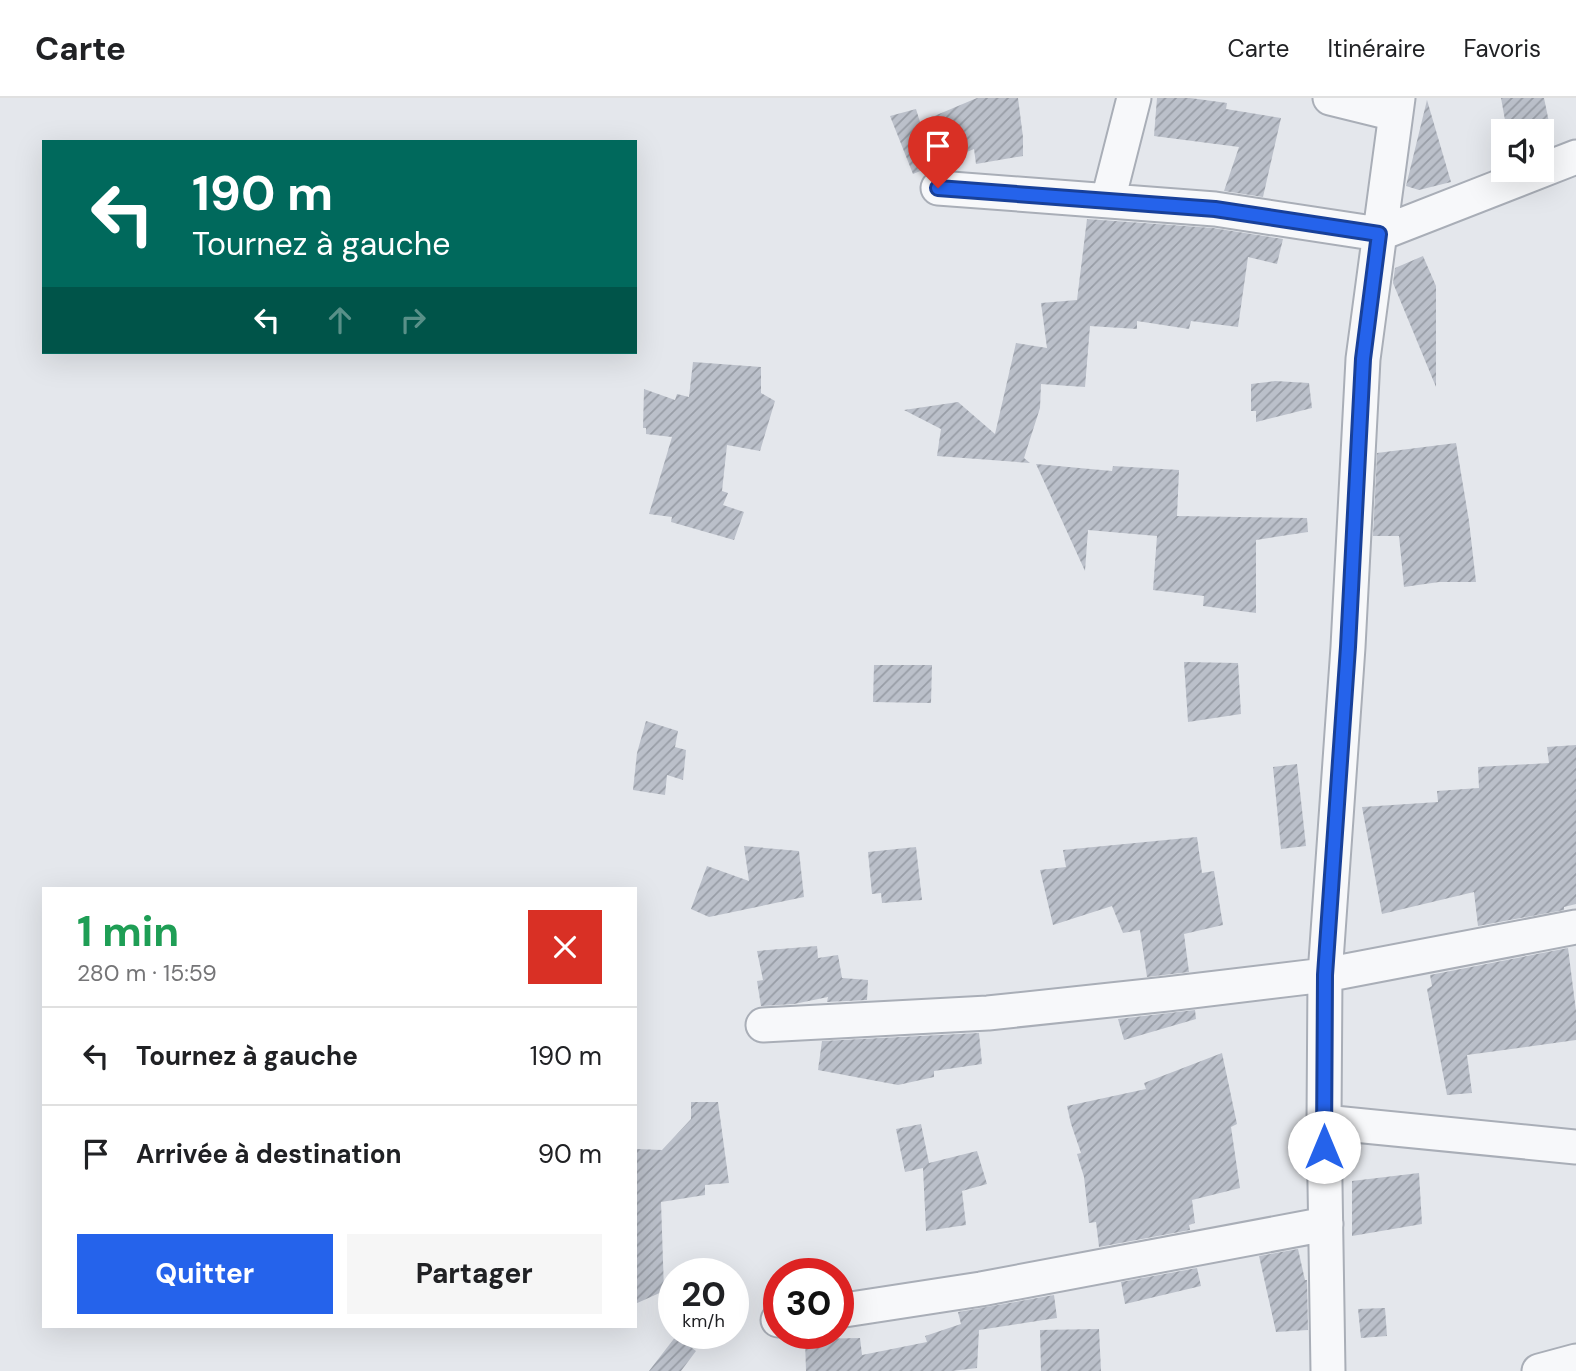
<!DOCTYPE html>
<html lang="fr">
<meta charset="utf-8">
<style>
body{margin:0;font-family:"DM Sans",sans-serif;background:#f6f6f6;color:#202124;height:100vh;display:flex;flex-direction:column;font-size:26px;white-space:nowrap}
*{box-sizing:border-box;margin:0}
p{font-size:23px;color:#757577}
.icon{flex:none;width:38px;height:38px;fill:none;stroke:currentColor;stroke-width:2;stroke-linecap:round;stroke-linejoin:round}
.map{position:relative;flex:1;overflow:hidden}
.sheet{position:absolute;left:42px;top:789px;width:595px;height:441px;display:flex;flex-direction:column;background:#fff;border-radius:0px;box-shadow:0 7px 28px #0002}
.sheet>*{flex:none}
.hud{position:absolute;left:42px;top:42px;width:595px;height:214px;border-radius:0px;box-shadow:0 7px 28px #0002;background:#00695c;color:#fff;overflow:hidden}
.buttons{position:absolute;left:1491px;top:21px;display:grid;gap:14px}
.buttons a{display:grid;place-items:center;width:63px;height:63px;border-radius:0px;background:#fff;box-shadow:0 7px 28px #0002;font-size:35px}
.speed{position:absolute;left:658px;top:1160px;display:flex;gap:14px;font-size:35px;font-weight:700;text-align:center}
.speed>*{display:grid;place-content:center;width:91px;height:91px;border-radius:50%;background:#fff;box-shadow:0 7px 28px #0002;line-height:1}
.speed small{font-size:18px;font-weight:400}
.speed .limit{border:10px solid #d22;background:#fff;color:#111}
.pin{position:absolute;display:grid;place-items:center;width:60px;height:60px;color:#fff;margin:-72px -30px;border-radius:50% 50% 50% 0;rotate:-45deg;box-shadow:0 0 7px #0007}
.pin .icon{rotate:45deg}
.me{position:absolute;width:77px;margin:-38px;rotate:0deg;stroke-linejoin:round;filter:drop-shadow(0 0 5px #0008)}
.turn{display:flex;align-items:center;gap:24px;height:147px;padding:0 35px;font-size:32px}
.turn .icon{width:91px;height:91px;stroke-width:2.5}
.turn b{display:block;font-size:49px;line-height:60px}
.lanes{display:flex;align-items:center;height:66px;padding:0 35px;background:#0003;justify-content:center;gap:35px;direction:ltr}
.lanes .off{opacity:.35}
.round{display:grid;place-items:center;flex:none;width:74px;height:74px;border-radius:0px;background:#f6f6f6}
.overview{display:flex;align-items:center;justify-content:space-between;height:119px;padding:0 35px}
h1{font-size:42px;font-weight:700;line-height:52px;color:#1e9e55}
.cta{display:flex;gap:14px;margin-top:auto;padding:14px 35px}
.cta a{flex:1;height:80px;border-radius:0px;background:#2563eb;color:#fff;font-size:28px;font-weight:700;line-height:80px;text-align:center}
.cta a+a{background:#f6f6f6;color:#202124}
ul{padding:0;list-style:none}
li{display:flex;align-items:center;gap:21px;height:98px;padding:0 35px;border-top:2px solid #e0e0e0}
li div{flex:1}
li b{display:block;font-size:26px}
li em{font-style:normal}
header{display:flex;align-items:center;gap:42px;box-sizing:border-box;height:98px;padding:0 35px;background:#fff;border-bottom:2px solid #e0e0e0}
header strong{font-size:33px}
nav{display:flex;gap:38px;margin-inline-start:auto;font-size:24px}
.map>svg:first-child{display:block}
.building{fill:url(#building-hatch)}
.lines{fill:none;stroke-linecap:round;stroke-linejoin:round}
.street-casing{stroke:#a9aeb7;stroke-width:37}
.street{stroke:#f7f8fa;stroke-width:33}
.route-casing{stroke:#184099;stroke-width:18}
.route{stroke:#2563eb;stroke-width:12}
</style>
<header>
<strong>Carte</strong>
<nav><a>Carte</a><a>Itinéraire</a><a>Favoris</a></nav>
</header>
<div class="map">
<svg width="1576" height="1273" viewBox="0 0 1576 1273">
<defs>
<pattern id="building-hatch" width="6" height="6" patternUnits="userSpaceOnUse" patternTransform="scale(1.75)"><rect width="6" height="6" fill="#bbc0ca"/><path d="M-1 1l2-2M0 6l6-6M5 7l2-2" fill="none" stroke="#989da6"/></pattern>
</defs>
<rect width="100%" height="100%" fill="#e4e7ec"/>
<path class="building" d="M977 0H1018L1023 39V58L976 66 974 51 913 76 890 18 916 11 920 24Z
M1157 0H1190L1227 5 1226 11 1281 20 1263 99 1224 93 1239 49 1154 38Z
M1501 0H1544L1550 29 1535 33H1507Z
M1427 2 1451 84 1419 92 1406 88Z
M1087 121 1213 130 1283 141 1277 166 1248 159 1238 229 1191 223 1189 231 1137 223V231L1090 228 1085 289 1041 286 1040 310 1024 360 1030 365 937 358 941 331 904 312 958 304 995 336 1016 245 1047 250 1041 205 1077 202Z
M1423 158 1436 188V289L1393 185 1395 170Z
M693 264 761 269V295L775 303 760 353 727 347 722 393 728 395 723 407 744 414 734 442 671 424 672 419 649 416 672 339 646 336V330H643L644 291 675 302 677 296 689 299Z
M1275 283 1309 285 1312 310 1256 324V313H1251V286Z
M1456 345 1469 423 1476 484H1439L1404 489 1399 438H1373L1377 355Z
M1036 366 1112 373 1113 368 1179 372 1177 418 1307 420 1308 434 1256 442V515L1203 508 1204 498 1153 492 1157 438 1088 432 1085 473Z
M1184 564 1238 565 1241 616 1188 624Z
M874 567H932L931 605 873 604Z
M646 623 678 633 675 649 686 652 683 682 667 677 665 697 633 692 637 655Z
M1576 647V806L1564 809V812L1478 828 1474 794 1382 816 1362 709 1438 704 1437 693 1479 690 1478 669 1549 665 1547 649Z
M1297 666 1306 748 1281 751 1273 669Z
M1197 739 1202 775 1214 773 1223 827 1184 836 1189 874 1147 879 1140 832 1123 835 1112 808 1053 827 1040 772 1066 769 1063 752Z
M744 748 799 753 804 799 709 819 691 811 707 768 749 783Z
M916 749 922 802 882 805 881 795 872 796 868 754Z
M817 848 818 860 838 857 842 880 868 882 867 902 827 904 828 899 794 906 761 908 757 883 763 882 757 853Z
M1568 850 1576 913V942L1467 957 1472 995 1447 997 1427 891 1432 888 1430 877Z
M1195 912 1196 921 1124 942 1118 921Z
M979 935 982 966 934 973V979L898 987 818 972 822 943Z
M1222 955 1237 1026 1231 1029 1240 1090 1192 1102 1195 1125 1189 1127 1190 1132 1099 1149 1096 1124 1089 1125 1084 1079 1077 1056 1081 1055 1071 1026 1067 1008 1146 991 1144 985Z
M691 1004H718L729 1085 705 1087V1097L661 1104 664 1193 635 1206 636 1051 662 1052 691 1021Z
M921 1026 929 1065 977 1053 987 1086 962 1093 966 1127 926 1133 923 1070 905 1074 896 1031Z
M1419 1075 1422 1126 1352 1138V1083Z
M1298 1151 1305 1182H1307L1308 1232 1276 1234 1259 1158Z
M1197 1170 1201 1188 1125 1206 1121 1184Z
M1054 1197 1057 1220 979 1232 977 1270 952 1273H806L805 1241 860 1240 862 1257 927 1244 925 1238 961 1226 958 1214Z
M1385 1210 1387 1238 1361 1240 1358 1211Z
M1099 1231 1101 1273H1041L1040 1232Z
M676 1238 696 1253 681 1273H649Z"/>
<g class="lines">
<g class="street-casing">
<path id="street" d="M1330 0 1395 16
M938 90 1215 111 1379 136 1576 59
M1108 102 1134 0
M763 927 988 915 1167 896 1325 877 1576 829
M1324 1024 1576 1049
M838 1213 981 1191 1326 1126
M778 1222H779
M1328 1273 1324 1024 1325 877 1348 549 1363 261 1398 0
M1539 1273 1576 1263"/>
</g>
<use href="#street" class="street"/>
</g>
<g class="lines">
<g class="route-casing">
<path id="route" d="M938 90 1215 111 1379 136 1363 261 1348 549 1325 877 1324 1049"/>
</g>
<use href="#route" class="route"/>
</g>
</svg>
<div class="buttons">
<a><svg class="icon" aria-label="sound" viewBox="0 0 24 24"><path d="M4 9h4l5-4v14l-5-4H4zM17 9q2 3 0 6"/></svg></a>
</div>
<div class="speed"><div>20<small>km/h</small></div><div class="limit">30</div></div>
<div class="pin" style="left:938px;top:90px;background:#d93025"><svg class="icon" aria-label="arrive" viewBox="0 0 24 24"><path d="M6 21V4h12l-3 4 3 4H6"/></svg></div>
<svg class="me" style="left:1324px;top:1049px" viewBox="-20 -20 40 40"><circle r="19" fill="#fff"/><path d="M0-13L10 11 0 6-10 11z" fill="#2563eb"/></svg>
<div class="hud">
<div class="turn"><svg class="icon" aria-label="left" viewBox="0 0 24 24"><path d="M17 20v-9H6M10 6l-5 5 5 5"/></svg><div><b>190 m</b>Tournez à gauche</div></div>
<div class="lanes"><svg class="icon" aria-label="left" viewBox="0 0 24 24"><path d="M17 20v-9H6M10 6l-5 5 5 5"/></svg><svg class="icon off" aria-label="ahead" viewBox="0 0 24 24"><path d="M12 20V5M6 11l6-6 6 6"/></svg><svg class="icon off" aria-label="right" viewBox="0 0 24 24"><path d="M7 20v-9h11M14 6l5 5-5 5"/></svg></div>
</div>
<section class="sheet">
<div class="overview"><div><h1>1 min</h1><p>280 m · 15:59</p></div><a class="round" style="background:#d93025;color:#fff"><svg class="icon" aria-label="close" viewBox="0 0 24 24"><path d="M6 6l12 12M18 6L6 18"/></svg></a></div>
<ul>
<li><svg class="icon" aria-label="left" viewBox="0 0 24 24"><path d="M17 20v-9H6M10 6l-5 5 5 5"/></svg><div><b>Tournez à gauche</b></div><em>190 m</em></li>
<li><svg class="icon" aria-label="arrive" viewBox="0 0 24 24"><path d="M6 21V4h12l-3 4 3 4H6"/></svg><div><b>Arrivée à destination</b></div><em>90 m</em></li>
</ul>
<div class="cta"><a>Quitter</a><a>Partager</a></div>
</section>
</div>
